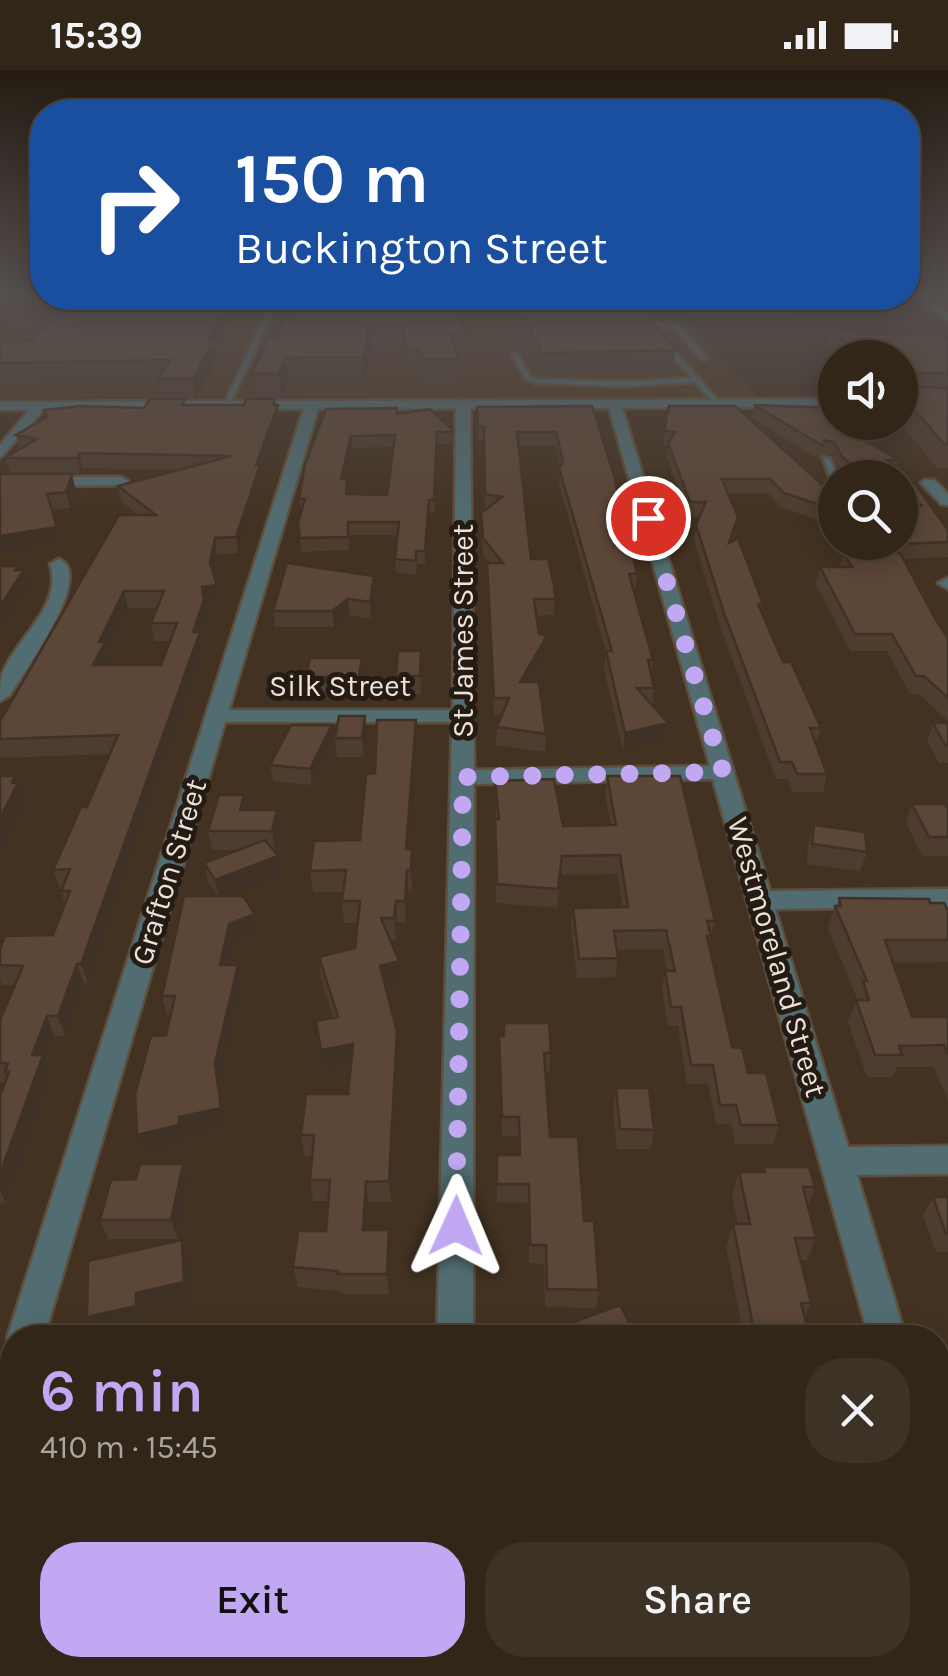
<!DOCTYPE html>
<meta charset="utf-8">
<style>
body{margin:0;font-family:Karla,sans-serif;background:#3d3226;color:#f1f3f6;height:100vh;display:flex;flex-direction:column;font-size:38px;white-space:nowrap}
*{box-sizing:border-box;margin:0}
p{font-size:32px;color:#a8a5a2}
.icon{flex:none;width:55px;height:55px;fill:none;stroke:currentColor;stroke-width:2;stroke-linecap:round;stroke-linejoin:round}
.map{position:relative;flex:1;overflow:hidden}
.panel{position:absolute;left:0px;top:1255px;width:950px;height:352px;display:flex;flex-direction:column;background:#322619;border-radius:40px 40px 0 0;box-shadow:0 5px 25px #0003,0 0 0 2px #4d4338}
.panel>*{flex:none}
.top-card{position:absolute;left:30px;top:30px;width:890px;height:210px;border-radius:40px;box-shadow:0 5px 25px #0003,0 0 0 2px #4d4338;background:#1a4fa0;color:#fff;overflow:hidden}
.buttons{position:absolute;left:818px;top:270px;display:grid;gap:20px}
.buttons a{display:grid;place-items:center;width:100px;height:100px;border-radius:50%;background:#322619;box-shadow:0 5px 25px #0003,0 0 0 2px #4d4338;font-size:50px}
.pin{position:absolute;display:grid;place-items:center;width:85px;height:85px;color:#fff;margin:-42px;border:5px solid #fff;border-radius:50%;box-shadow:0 2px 10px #0007}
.me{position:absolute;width:110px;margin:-55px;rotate:1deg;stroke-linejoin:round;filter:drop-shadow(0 0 8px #0008)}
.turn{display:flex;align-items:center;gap:35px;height:210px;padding:0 40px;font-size:45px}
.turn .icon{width:130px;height:130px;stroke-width:2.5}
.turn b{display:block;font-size:70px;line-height:85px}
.round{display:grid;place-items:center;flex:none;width:105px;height:105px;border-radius:40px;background:#3d3226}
.headline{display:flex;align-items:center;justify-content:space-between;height:170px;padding:0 40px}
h1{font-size:60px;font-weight:600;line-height:75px;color:#c2a8f3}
.action{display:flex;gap:20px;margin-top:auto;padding:20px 40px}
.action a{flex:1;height:115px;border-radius:40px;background:#c2a8f3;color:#111;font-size:40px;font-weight:600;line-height:115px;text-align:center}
.action a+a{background:#3d3226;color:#f1f3f6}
.status{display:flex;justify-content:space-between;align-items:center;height:70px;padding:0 50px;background:#322619;direction:ltr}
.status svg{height:28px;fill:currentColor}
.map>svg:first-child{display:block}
.built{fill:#4f3a22}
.green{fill:#5a6738}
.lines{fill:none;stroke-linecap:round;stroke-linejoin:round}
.service-casing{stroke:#5e4e3e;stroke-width:6}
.minor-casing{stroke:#5e4e3e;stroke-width:5}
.tertiary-casing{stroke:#5e4e3e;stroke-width:5}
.secondary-casing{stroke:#5e4e3e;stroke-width:5}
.service{fill:#526d71;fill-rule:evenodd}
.minor{fill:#526d71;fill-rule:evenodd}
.tertiary{fill:#526d71;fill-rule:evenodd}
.secondary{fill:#608b92;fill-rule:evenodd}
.wall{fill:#4e3c2f;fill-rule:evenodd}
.shaded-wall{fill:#403126}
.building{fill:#5b4637;stroke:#403126;stroke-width:2.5;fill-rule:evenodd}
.route{stroke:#c2a8f3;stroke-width:18;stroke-dasharray:0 32.4}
.labels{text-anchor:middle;stroke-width:10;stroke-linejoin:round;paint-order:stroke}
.street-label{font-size:30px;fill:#ede2d7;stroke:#241c14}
</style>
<div class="status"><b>15:39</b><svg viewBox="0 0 49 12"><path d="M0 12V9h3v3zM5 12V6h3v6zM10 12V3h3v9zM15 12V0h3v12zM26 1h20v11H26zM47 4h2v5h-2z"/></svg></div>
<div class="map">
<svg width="948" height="1606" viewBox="0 0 948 1606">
<rect width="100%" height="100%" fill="#433221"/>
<path class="built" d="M0 225 890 228 904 239 684 247 759 327 0 329Z"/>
<path class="green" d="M486 1595H710L712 1606H487Z"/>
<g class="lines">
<g class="service-casing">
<path id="service" d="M273 228H279L229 335 224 336Z
M649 253 677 254 706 287V289H702L673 257H653L720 333V335H716L695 312 625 316 536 313 526 309 512 285 517 284 530 307 537 309 625 312 692 308 647 256Z
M823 387 830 389 838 408H835V412L831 410Z"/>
</g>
<g class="minor-casing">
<path id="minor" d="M463 330 470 334 474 700 710 696 608 334 620 331 770 821 948 819V837L775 839 848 1077 948 1076V1104L857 1105 906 1268H869L713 709 474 714 473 1268H437L452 652H225L44 1268H12V1281L7 1268 305 335 312 331 319 335 229 640H453L456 334Z
M35 333 47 336 0 388V375Z
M0 407H121L128 411 121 415 0 417Z
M924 410H934L948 424V435L941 434 921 413Z
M59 489C96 504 24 602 10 625L0 631C0 624 0 614 1 607 14 569 64 537 50 494Z
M948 508V519L938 513Z
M12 1288V1362L0 1367V1293Z
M938 1418 948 1423V1496L938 1492Z
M427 1595H473V1606H427Z"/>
</g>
<g class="tertiary-casing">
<path id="tertiary" d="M835 329V337L0 340V332Z"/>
</g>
<g class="secondary-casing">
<path id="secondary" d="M912 225H923L948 243V251Z"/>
</g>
<use href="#service" class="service"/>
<use href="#minor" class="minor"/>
<use href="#tertiary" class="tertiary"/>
<use href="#secondary" class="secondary"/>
</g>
<path class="wall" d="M0 225H42V228H81L77 232 215 276 217 288 196 328H161L159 308 0 312V272L30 271 59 240H16L0 256Z
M934 225H948V232L939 229Z
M508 228H634L675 280 672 303 541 305 508 234Z
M671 228H880L877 240 688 246Z
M297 235 465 263V285L457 286 458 312 423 313 421 303H408L403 278 371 279 364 310H288L282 327H254L251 304 293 246Z
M830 256 865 264 948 271V398H937L899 352 900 288H835L826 276Z
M275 329 276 335H278L280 349 261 401 262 410 238 483 217 485 214 505 220 532 205 534 207 547 201 566 203 580 88 913H84L65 966H54L45 991 51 1005 6 1133H1L0 1137V1026L5 1012H0V950L15 915H2L0 910V879L53 865 65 834 61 821 62 819H60L53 800 87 737 110 684 0 688V651L139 445 121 431 118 416 178 400 82 398 81 403H10L5 388 20 379 16 365 144 338 187 335H244ZM128 538H158L151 553 155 571H170L161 595H106L109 589 107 582Z
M754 335 869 373 899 390 897 396 905 414 948 460V487L903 489 937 552 948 568V651L919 624H910L887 581H850L816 514 820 497H840L844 484 866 483 859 472H900V408H849L840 402 831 385 821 384 820 390 752 348Z
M592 336 637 504 635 520H633L653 590 651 607 654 618 652 635 668 653 665 671 623 681 604 599 606 582 559 413 560 397 556 376H519L531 489 555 529 554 545 536 546 539 564 547 566 546 583 530 612 546 664 545 682 496 675 497 657 501 645H494L487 509V493H490L483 484 481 459V443L486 439H485L484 371 478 370 477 337Z
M669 336 835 426V456L781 437 768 423H728L735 462 732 471 763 534 761 541 783 592 821 658 816 674 827 704 823 722H792L788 709H776L721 559 694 470 696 455 700 446 688 447 667 387 668 375H663Z
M397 338V343L452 359V374H438L434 443H429L425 494H417L416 505 396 503 395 489 398 465H349V480L301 482 298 452 301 442 299 429 305 394ZM393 377 387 425 348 424 345 409 352 378Z
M0 404 76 420 70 438 51 440 61 473 0 483Z
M374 506 375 522 371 549 349 545 334 557H275L273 541Z
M421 599V624H397L396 606Z
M363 606 360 626H308L306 607Z
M933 653H948V693H939L927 671Z
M332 655 334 671 312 715 273 711 270 695Z
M367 664 364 687H337L335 668Z
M417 670 409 779 413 800 412 821H408L406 852H397L396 870H390L400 912 386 916 397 961 399 982 391 1132H368L367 1160 391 1180 389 1224H341L340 1221 298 1217 293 1197 326 1161 329 1131H313L310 1110 312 1086H304L301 1065 348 1024 351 996 324 1001 316 951 334 948 321 909 319 887 355 878 358 853H344L342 831 343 822H313L310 801 360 770 375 703Z
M607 706 715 851 709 875 732 977 779 1055 773 1074H735L731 1054H716L708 1014H687L678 956H668L662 920 665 901H667L663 879 617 880 618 888 615 907 577 908 571 857 573 838 622 837 618 804 561 805 557 838 496 833 494 767 495 749H496L495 711 563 756 611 755 605 725Z
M912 734 948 740V786H922L906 752Z
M246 740H277L280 759 275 780H273L278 786 281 806 228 826 255 844 259 864 233 874 229 895 242 915 220 1013 226 1058 185 1067V1075L144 1084 170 945H167L162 926 218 826 208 812 204 793 237 780H212L208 761Z
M814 755 867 782 860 801 807 794 808 774Z
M839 828 930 833 948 841V892L893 893 912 947H948V1031L934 997H897L893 1007H867L848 952 857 928 828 858 835 836H837Z
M499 966 551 983 549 1002H545L550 1067 584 1151 599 1220 596 1238 545 1237 544 1194 529 1193 528 1133 497 1132V1085H519V1066H502Z
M616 1018 654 1060 651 1079H617L613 1037Z
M183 1094 189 1113 178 1169H108L100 1150Z
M764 1097 815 1117 808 1136 816 1168 807 1190H801L811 1233 804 1247 810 1268H744L726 1177 733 1154H738L732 1125 739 1102H762Z
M933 1127H948V1182H936L923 1146Z
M12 1448V1507L0 1493Z
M720 1595H934L935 1596 923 1606H722Z"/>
<path class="shaded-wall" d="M12 225 16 240 0 256V235Z
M66 228H81L69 240Z
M230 228H240L215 276 217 288 196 328 193 309 207 270Z
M369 257 371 279 364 310 363 287Z
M285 288 288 310 282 327 279 304Z
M275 329 276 341 278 335 280 349 261 401 262 410 238 483 236 467Z
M878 352H886L861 383 864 370Z
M351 366 352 378 342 422 341 409Z
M79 383 82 398 81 403 77 388Z
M908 403 904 417 900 418 901 404Z
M72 404 76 420 70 438 66 422Z
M429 430V443L425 494V481Z
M57 457 61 473 0 483V466Z
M215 468 217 485 213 510 210 493Z
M17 496 20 506 24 500 29 516 0 561V536Z
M374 506 375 522 371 549 370 532Z
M217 515 220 532 205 534 202 517Z
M124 521 128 538 107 582 109 589 97 613 93 595 99 572Z
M348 529 349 545 334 557 332 541Z
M204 530 207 547 201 566 203 580 88 913 81 894Z
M547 566 546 583 520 629V612Z
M362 588 363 606 360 626 359 607Z
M365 646 367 664 364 687 362 668Z
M416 650 417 670 408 800 406 779Z
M668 653 665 671 623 681 625 663Z
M332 655 334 671 312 715 310 699Z
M15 706 24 732 0 783V748Z
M244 725 247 744 240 740Z
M277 740 280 759 275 780 272 761Z
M412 779 413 800 412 821 411 800Z
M278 786 281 806 220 830 215 810Z
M407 800 408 821 406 852 405 831Z
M396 831 397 852 396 870 394 848Z
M255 844 259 864 233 874 224 915 220 895 229 854Z
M399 891 400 912 382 917 380 896Z
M77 894 84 913 65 966 58 946Z
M238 895 242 915 220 1013 226 1058 185 1067V1075L144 1084 137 1065 215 993Z
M47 946 54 966 45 991 51 1005 6 1133 0 1121V1104L32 985Z
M397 961 399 982 391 1132 389 1111Z
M353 974 356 995 324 1001 321 980Z
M183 1094 189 1113 178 1169 171 1150Z
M366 1112 368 1132 366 1181 363 1160Z
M389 1160 391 1180 389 1224 387 1204Z
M182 1170 188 1189 190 1231 144 1241V1254L96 1265 87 1247 136 1223Z
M358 1595H363L362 1606H357Z"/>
<path class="building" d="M0 225H12L0 235Z
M116 228H230L207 270H214L193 309H158L170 290 0 293V272L30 271 67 232 113 231Z
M515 228H634L675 280 542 283Z
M455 234 465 263 450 264 458 289 423 290 420 280 408 281 402 256 369 257 363 287 285 288 279 304H251L268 268H276L286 246H293L297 235Z
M830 256 865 264H940L948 271V303H906L902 307 903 317 948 318V374H944L900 323V288H857Z
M150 329H185L182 335H244L246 329H275L273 335H278L256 395H260L236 467 215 468 210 493 217 515 202 517 204 530 193 562H200L81 894H77L58 946H47L32 985H43L0 1104V1026L9 1002H5L8 993H0V950L23 896 0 895V879L5 866 53 865 70 821H61L70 799 53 800 81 737H87L118 665 0 669V651L119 445H156L118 416 231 386 79 383 77 388H5L37 369 16 365 47 347 44 340 80 336 144 338ZM124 521H164L151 553H177L161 595H93L105 572H99Z
M754 335 835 338V352H878L864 370 899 390H887L908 403 901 404V414H915L948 460V472L874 475 872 472H900V435L923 436 900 423V408H875L843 388 834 372 824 370 823 376Z
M592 336 614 405 637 504H629L653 590H648L654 618H637L668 653 625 663 606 581H612L559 398 563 392 556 362H517L531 489H548L554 515 555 529H534L539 564 547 566 520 612H539L546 664 497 657 509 628H494L487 493H503L483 468 481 443 502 427 485 424 484 357 478 356 477 337Z
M669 336H735L835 426V440L784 423 770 409H722L738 447 729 473 738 468 763 534H758L783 592H791L821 658H810L827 704H797L792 692H780L724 543 696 455 706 432H690L668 373 675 362 664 361Z
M397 338 396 344 430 339 452 359V362H437L434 430H429L425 481H416V491L395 489 399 452H348V467L300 468 298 452 305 429H299L305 394 326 339ZM395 365 387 425 346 424 347 409H341L351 366Z
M0 404H72L66 422 47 424 57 457 0 466Z
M900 483 937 552 948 568V628L924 606H916L892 564H855L820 497H852L844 484Z
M287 493 374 506 370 532 348 529 332 541H273Z
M0 496H17L15 500H24L0 536Z
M398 581H421L420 606H396Z
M310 588H362L359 607H306Z
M339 646H365L362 668H335Z
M377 650H416L406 779H412L411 800H407L405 831H396L394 848H381L399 891 380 896 397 961 389 1111 366 1112 363 1160H389L387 1204H337L338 1201 293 1197 298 1161H326L330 1110H310L314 1065H301L306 1024H348L353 974 321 980 316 951 338 947 319 887 355 878 360 831H342L346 800 310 801 314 771 360 770 366 704 375 703Z
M933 653H948V675H945Z
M291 655H332L310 699 270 695Z
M0 706H15L12 713H18L0 748Z
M607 706H680L715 851H707L711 866H707L732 977 742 978 748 1003H766L779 1055H741L736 1035H720L713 995H691L681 937H671L665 901H675L666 860 614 861 618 888 579 889 573 838 628 837 620 785 562 786 558 819 497 814 495 749H499L495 711 554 709 563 756 616 755Z
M219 725H244L240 740H277L272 761H208Z
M912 734H945L948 740V767H929Z
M814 755 865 762 867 782 812 774Z
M265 770 278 786 215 810 204 793Z
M184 826H243L255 844 229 854 220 895H238L215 993 221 1038 179 1047V1055L137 1065 135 1025 151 966 166 965 175 926H162Z
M839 828 929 829 930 833H944L948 841V870H885L912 947H948V984L944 975 899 976 902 985H875L856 930H869L863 911H867L835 836H841Z
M504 953H549L551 983H544L550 1067H578L584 1151H594L599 1220 547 1219 546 1175H530L529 1114H497V1085H520L519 1047H502L499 966H504Z
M616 1018H649L654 1060 620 1059Z
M140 1094H183L171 1150H100L111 1110 136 1109Z
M764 1097H809L815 1117H803L816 1168H795L811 1233H801L810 1268H750V1266H755L733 1154H750L739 1102H765Z
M933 1127H948V1164H946Z
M182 1170 184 1212 136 1223V1236L87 1247 88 1191Z
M620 1235 637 1268H555L552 1260Z
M334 1261H354L353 1268H334Z
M12 1448V1493H0Z
M179 1595H358L357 1606H177Z
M734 1595H934L935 1596 788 1598 790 1606H746L744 1596 734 1597Z"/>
<linearGradient id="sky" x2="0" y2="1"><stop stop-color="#251c12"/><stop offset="0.5" stop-color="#554f4e"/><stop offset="1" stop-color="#554f4e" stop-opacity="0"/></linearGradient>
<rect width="948" height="450" fill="url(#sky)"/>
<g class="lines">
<path class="route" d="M456 1156 463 707 723 702 648 448"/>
</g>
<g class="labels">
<g class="street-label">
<text transform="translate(463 561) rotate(-90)" y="10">St James Street</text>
<text x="340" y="626">Silk Street</text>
<text transform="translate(169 802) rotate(-73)" y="10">Grafton Street</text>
<text transform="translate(777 887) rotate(74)" y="10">Westmoreland Street</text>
</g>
</g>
</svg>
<div class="buttons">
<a><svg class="icon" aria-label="sound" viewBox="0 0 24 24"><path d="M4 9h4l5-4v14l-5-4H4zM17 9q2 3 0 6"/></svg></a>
<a><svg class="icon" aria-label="search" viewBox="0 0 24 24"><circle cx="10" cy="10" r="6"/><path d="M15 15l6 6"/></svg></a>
</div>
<div class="pin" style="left:648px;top:448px;background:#d93025"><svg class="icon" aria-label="arrive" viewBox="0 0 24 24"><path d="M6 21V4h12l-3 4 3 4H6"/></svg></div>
<svg class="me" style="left:456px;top:1156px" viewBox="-20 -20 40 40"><path d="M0-17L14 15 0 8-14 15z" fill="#c2a8f3" stroke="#fff" stroke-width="4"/></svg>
<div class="top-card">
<div class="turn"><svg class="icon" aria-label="right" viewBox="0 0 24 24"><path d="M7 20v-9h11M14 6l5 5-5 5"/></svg><div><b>150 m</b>Buckington Street</div></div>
</div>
<section class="panel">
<div class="headline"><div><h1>6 min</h1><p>410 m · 15:45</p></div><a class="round"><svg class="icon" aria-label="close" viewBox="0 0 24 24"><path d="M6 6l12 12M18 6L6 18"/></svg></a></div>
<div class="action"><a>Exit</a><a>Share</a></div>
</section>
</div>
